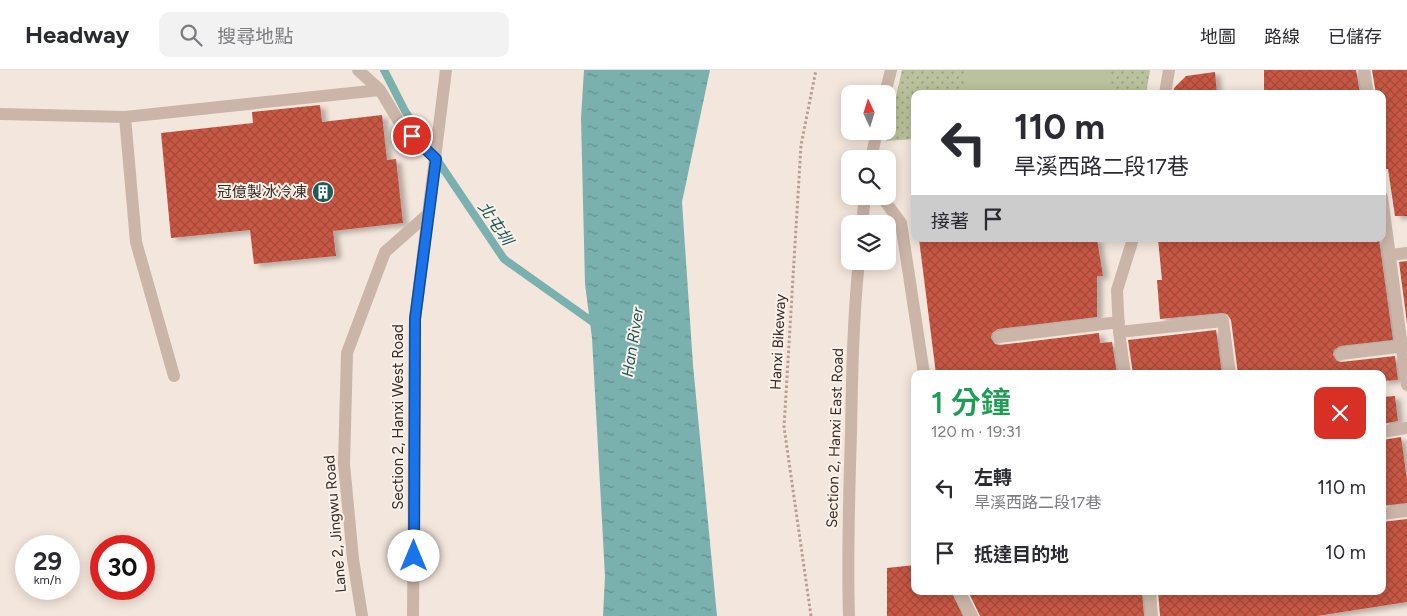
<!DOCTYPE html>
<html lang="zh-TW">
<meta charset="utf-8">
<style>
body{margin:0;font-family:Figtree,"Noto Sans TC",sans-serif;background:#f2f2f3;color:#2b2b33;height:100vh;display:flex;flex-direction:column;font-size:19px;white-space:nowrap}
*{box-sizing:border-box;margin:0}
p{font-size:16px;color:#7c7c81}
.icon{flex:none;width:28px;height:28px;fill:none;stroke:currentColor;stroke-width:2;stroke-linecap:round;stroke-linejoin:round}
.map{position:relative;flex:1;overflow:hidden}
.panel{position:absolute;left:911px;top:300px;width:475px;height:225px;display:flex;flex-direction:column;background:#fff;border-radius:10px;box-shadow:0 2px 12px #0003}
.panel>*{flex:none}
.guide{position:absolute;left:911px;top:20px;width:475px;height:152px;border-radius:10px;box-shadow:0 2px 12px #0003;background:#fff;color:#2b2b33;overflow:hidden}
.needle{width:32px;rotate:356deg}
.fabs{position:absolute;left:841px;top:15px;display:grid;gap:10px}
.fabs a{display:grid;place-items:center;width:55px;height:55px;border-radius:10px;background:#fff;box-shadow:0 2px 12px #0003;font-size:25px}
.speed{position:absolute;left:15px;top:465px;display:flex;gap:10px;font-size:25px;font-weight:700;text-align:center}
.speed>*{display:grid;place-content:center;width:65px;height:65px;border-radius:50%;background:#fff;box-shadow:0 2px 12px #0003;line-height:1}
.speed small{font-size:12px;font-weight:400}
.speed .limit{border:8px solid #d22;background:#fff;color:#111}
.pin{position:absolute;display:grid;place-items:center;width:42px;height:42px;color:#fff;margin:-21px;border:2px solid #fff;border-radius:50%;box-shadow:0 1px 5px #0007}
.me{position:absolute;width:55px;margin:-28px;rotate:0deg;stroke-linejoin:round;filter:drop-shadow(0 0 4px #0008)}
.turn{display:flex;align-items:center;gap:18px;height:105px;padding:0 20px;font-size:22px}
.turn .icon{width:65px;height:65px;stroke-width:2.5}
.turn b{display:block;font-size:35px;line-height:42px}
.then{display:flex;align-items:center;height:48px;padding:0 20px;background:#0003;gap:10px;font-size:19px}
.round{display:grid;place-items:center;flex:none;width:52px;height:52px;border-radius:10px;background:#f2f2f3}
.summary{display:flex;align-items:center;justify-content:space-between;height:85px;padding:0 20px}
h1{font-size:30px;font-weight:600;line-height:38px;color:#1e9e55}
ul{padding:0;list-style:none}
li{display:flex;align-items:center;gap:15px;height:65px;padding:0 20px}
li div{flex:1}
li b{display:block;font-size:19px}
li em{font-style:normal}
header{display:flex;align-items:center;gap:30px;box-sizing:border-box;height:70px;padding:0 25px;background:#fff;border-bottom:1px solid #e1e1e2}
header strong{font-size:24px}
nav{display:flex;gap:28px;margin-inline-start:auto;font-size:18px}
.search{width:350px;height:45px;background:#f2f2f3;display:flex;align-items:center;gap:12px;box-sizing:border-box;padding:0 18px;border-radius:10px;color:#7c7c81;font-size:19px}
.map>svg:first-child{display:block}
.park{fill:url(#park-dots)}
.pitch{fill:#b9c29c}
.water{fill:url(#water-ripples)}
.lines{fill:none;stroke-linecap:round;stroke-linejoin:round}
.stream{stroke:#7ab0ae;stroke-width:8}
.building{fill:url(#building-cross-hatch);filter:url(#shadow)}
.path{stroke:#b79e92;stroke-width:3;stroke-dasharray:2.5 2.5;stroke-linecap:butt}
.minor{stroke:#cbb5a8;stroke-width:12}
.route-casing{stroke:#114b97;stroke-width:12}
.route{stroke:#1a73e8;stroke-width:9}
.labels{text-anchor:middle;stroke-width:4;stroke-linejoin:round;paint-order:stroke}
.poi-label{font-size:15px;fill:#382c28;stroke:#faf1e9;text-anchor:end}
.street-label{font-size:15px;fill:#382c28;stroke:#faf1e9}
.water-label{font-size:16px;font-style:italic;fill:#1d5a59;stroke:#faf1e9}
</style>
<header>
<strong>Headway</strong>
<div class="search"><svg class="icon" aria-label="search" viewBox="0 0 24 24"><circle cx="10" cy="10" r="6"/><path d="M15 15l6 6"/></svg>搜尋地點</div>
<nav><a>地圖</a><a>路線</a><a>已儲存</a></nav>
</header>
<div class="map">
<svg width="1407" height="546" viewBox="0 0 1407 546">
<defs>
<pattern id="park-dots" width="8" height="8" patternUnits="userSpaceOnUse" patternTransform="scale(1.25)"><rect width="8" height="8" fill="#b9c29c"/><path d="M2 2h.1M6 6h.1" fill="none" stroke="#979e7f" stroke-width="1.8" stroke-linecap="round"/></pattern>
<pattern id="water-ripples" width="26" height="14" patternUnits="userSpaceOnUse" patternTransform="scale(1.25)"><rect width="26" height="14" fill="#7ab0ae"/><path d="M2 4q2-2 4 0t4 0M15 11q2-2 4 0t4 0" fill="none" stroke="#658f8e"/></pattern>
<pattern id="building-cross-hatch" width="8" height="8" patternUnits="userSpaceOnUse" patternTransform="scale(1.25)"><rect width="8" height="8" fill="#c85844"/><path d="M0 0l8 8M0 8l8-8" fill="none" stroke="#a34939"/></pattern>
<filter id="shadow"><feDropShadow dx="5.5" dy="3" stdDeviation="2.5" flood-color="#0004"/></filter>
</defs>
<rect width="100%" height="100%" fill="#f3e6dc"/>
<path class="park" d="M902 0H1150L1146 24H915V69L886 71Z"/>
<path class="pitch" d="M965 0H1109L1111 24H967Z"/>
<path class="water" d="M584 0H710L682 132 693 295 717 546H603L605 506 592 268 585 214 581 48Z"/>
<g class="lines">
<path class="stream" d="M384 0 405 41 427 74
M436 88 504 189 597 255"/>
</g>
<path class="building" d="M1264 0H1356L1360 24H1264Z
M1372 0H1407V146H1395L1388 99H1386L1382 59V24H1376Z
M1215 2 1217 24H1173L1174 18 1186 6Z
M320 35 322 52 382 45 387 90 396 89 403 153 333 161 336 186 254 194 250 160 171 168 161 63 253 53 252 42Z
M919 169H1097L1103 206H1097V247L998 259 992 263 991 268 995 274 1000 275 1099 263 1100 273 1112 272 1117 304H936Z
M1158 169H1379L1393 270 1340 276 1334 280 1333 285 1337 291 1341 292 1395 286 1398 310 1382 311V304H1238L1231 250 1227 244 1222 243 1160 249 1157 210H1162Z
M1407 191V253L1399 192Z
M1216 260 1222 304H1133L1128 270Z
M1395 326 1398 351 1382 354V327Z
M1401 367 1407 410V433L1382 436V370Z
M1407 449V532L1317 546H1160L1158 521H1382V452Z
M915 495V521H951L963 546H887V498Z
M968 521H1142L1144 546H980Z"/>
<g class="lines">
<path class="path" d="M811 546 784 357 801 75 816 0"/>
<path class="minor" d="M358 0 380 20 401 55 436 89
M1364 0 1368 24
M885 24 891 0
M1165 24 1169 0
M0 44 125 47 380 20
M125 47 136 172 174 306
M871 89 877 61
M881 126 901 153 924 304
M1382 127 1407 315
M862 154 865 126
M1391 185 1407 183
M1119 262 1223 251 1230 304
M999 267 1119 252
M1341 284 1407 276
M1125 304 1119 262 1117 220 1133 169
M1382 362 1407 358
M1382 444 1407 441
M959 521 972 546
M1150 521 1152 546
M362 546 353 489 344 394 347 283 385 182 428 144
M413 546 415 249 446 0
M849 546C847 485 849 424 851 363 852 306 853 248 859 191"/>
</g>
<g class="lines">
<g class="route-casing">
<path id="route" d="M412 66 436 89 415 249 414 486"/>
</g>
<use href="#route" class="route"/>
</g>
<defs>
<g id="building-disc" transform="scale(1.125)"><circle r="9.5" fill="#1d5a59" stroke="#faf1e9"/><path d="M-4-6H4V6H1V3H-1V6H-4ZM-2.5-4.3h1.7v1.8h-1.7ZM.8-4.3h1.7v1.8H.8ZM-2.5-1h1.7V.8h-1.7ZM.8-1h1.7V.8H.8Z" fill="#fff"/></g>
</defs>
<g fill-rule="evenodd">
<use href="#building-disc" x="323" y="122"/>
</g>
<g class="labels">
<g class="poi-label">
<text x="307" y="127">冠億製冰冷凍</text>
</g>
<g class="street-label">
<text transform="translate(778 272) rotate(-87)" y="5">Hanxi Bikeway</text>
<text transform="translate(398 347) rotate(-90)" y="5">Section 2, Hanxi West Road</text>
<text transform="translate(835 368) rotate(-88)" y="5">Section 2, Hanxi East Road</text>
<text transform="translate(335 454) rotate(-95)" y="5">Lane 2, Jingwu Road</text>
</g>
<g class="water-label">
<text transform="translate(496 153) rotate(56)" y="6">北屯圳</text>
<text transform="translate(632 272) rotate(-81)" y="6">Han River</text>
</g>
</g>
</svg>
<div class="fabs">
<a><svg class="needle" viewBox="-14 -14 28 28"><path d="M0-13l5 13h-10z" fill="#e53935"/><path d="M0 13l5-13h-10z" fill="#7c7c81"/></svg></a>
<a><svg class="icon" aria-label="search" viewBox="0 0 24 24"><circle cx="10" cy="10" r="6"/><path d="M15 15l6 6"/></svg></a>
<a><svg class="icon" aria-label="layers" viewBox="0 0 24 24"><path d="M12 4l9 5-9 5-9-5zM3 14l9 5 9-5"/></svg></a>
</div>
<div class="speed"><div>29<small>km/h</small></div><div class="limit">30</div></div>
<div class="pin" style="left:412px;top:66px;background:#d93025"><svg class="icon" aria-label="arrive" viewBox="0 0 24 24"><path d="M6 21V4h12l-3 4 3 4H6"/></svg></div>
<svg class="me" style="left:414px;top:486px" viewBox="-20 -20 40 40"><circle r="19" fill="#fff"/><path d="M0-13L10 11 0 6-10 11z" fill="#1a73e8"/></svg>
<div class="guide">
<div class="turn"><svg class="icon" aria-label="left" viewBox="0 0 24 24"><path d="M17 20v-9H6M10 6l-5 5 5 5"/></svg><div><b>110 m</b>旱溪西路二段17巷</div></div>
<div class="then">接著<svg class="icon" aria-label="arrive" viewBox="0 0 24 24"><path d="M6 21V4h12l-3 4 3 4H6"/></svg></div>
</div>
<section class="panel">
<div class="summary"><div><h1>1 分鐘</h1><p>120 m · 19:31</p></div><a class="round" style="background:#d93025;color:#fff"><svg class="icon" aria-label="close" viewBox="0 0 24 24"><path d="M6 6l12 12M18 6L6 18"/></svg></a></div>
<ul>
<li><svg class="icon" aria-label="left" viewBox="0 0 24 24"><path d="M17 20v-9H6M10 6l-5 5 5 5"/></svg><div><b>左轉</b><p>旱溪西路二段17巷</p></div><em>110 m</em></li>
<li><svg class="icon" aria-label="arrive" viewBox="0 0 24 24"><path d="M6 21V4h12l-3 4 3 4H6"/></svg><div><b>抵達目的地</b></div><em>10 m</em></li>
</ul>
</section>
</div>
